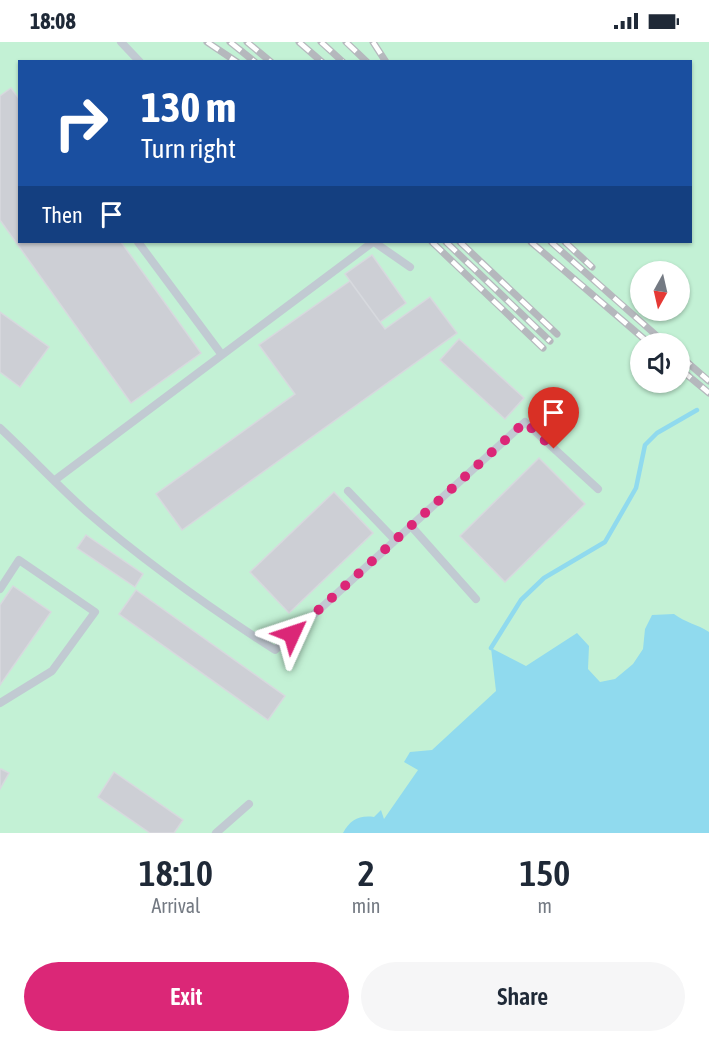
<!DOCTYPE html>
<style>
body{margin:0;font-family:"Asap Condensed",sans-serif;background:#f6f6f7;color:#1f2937;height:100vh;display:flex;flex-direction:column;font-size:22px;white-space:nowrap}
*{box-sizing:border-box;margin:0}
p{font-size:20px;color:#747a83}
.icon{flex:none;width:33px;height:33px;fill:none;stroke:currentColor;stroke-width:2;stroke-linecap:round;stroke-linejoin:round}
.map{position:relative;height:791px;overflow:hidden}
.panel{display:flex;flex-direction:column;background:#fff;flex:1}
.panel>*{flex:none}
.top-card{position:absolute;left:18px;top:18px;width:674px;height:183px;border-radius:0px;box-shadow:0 2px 4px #0004;background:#1a4fa0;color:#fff;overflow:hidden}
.needle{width:39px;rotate:188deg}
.fabs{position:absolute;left:630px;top:219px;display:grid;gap:12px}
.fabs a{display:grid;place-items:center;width:60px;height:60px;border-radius:50%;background:#fff;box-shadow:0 2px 4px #0004;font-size:30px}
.pin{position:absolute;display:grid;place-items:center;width:51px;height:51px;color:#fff;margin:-62px -26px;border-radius:50% 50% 50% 0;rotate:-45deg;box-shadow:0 0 6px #0007}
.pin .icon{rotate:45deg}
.me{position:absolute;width:66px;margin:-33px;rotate:48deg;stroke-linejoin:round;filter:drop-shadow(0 0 4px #0008)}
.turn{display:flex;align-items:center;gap:21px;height:126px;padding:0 24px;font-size:27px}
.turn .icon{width:78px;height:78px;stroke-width:2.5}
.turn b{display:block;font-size:42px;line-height:51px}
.then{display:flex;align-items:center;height:57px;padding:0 24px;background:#0003;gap:12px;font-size:22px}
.eta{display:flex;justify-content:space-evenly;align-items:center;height:102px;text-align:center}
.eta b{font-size:36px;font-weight:600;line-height:42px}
.cta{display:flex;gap:12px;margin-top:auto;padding:12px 24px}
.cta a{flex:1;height:69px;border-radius:36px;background:#db2777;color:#fff;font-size:24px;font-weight:600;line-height:69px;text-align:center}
.cta a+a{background:#f6f6f7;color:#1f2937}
.status{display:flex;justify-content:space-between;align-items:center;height:42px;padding:0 30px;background:#fff;direction:ltr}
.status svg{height:16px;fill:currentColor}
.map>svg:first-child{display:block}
.green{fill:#c3f1d5;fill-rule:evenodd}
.water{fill:#90daee}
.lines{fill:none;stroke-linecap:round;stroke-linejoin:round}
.stream{stroke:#90daee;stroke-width:4.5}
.building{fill:#cdcfd5;stroke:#d7d9de;stroke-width:1.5}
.lane{stroke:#c1cad2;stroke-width:8}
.rail-casing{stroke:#b5b8bd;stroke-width:7}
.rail{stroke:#fff;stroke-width:4.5;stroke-dasharray:14;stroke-linecap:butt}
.route{stroke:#db2777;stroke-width:10;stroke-dasharray:0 18}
</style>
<div class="status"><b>18:08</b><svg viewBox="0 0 49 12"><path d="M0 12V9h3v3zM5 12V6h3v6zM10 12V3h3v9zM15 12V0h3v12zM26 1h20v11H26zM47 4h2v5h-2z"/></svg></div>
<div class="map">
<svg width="709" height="791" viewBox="0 0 709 791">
<rect width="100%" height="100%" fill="#f5f3f3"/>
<path class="green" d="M0 0H709V791H0ZM20 20H690V200H20ZM640 230H680V268H640ZM640 302H680V340H640Z"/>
<path class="water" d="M674 572C686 581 697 582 709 590V791H343C350 778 359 773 374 775L381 768 384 777 418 728 404 720 410 710 432 708 496 649 491 606 526 624 577 591 589 604 588 627 600 640 615 637 633 622 643 607 645 587 652 573Z"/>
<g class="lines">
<path class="stream" d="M491 606 521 558 544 536 605 500 636 446 645 403 657 391 697 368"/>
</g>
<path class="building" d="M11 46 20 58V200H121L201 311 131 361 0 178V54Z
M372 213 406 261 380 280 345 232Z
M350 239 385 287 430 255 457 291 182 488 156 452 295 352 259 303Z
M0 270 49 305 20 345 0 330Z
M459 297 524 356 505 377 440 318Z
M539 416 585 462 505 540 460 494Z
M334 450 373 491 289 571 250 530Z
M86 493 143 532 135 545 77 506Z
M13 544 51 570 0 643V563Z
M136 548 285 654 268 678 119 572Z
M1 727 9 731 0 747V728Z
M114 730 183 778 174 791H150L98 755Z"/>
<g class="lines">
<path class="lane" d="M121 0 140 20
M138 200 222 313
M374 200 410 225
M0 386C29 413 56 442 86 469 145 520 210 566 275 608L525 380 598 447
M55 438 373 200
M348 449 395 498
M411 484 476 557
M0 547 19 518 95 570 52 629 0 661
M216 791 249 762"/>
<g class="rail-casing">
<path id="rail" d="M207 0 237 20
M230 0 255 20
M247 0 271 20
M299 0 322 20
M321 0 343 20
M346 0 367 20
M373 0 386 20
M432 200 543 306
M446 200 550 299
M460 200 557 292
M531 200 650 302
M551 200 666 302
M565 200 592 225
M680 314 709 339
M680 327 709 351"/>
</g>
<use href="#rail" class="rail"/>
</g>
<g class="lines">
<path class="route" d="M292 592 525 380 554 407"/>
</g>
</svg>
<div class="fabs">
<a><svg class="needle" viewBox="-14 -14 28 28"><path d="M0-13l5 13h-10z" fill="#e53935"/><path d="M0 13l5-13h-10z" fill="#747a83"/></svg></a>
<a><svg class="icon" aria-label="sound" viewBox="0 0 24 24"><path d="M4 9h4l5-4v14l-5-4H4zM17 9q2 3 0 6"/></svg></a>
</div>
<div class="pin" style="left:554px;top:407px;background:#d93025"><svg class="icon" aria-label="arrive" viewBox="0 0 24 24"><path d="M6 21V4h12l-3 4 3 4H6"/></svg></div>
<svg class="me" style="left:292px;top:592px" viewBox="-20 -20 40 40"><path d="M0-17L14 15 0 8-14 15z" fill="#db2777" stroke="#fff" stroke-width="4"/></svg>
<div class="top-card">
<div class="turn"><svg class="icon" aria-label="right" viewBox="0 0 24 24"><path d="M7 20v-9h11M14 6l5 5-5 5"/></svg><div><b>130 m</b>Turn right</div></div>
<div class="then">Then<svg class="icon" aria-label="arrive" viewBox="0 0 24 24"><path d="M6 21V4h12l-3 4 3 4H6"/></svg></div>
</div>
</div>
<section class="panel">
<div class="eta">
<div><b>18:10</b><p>Arrival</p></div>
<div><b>2</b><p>min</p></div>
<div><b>150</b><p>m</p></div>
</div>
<div class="cta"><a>Exit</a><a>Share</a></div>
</section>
